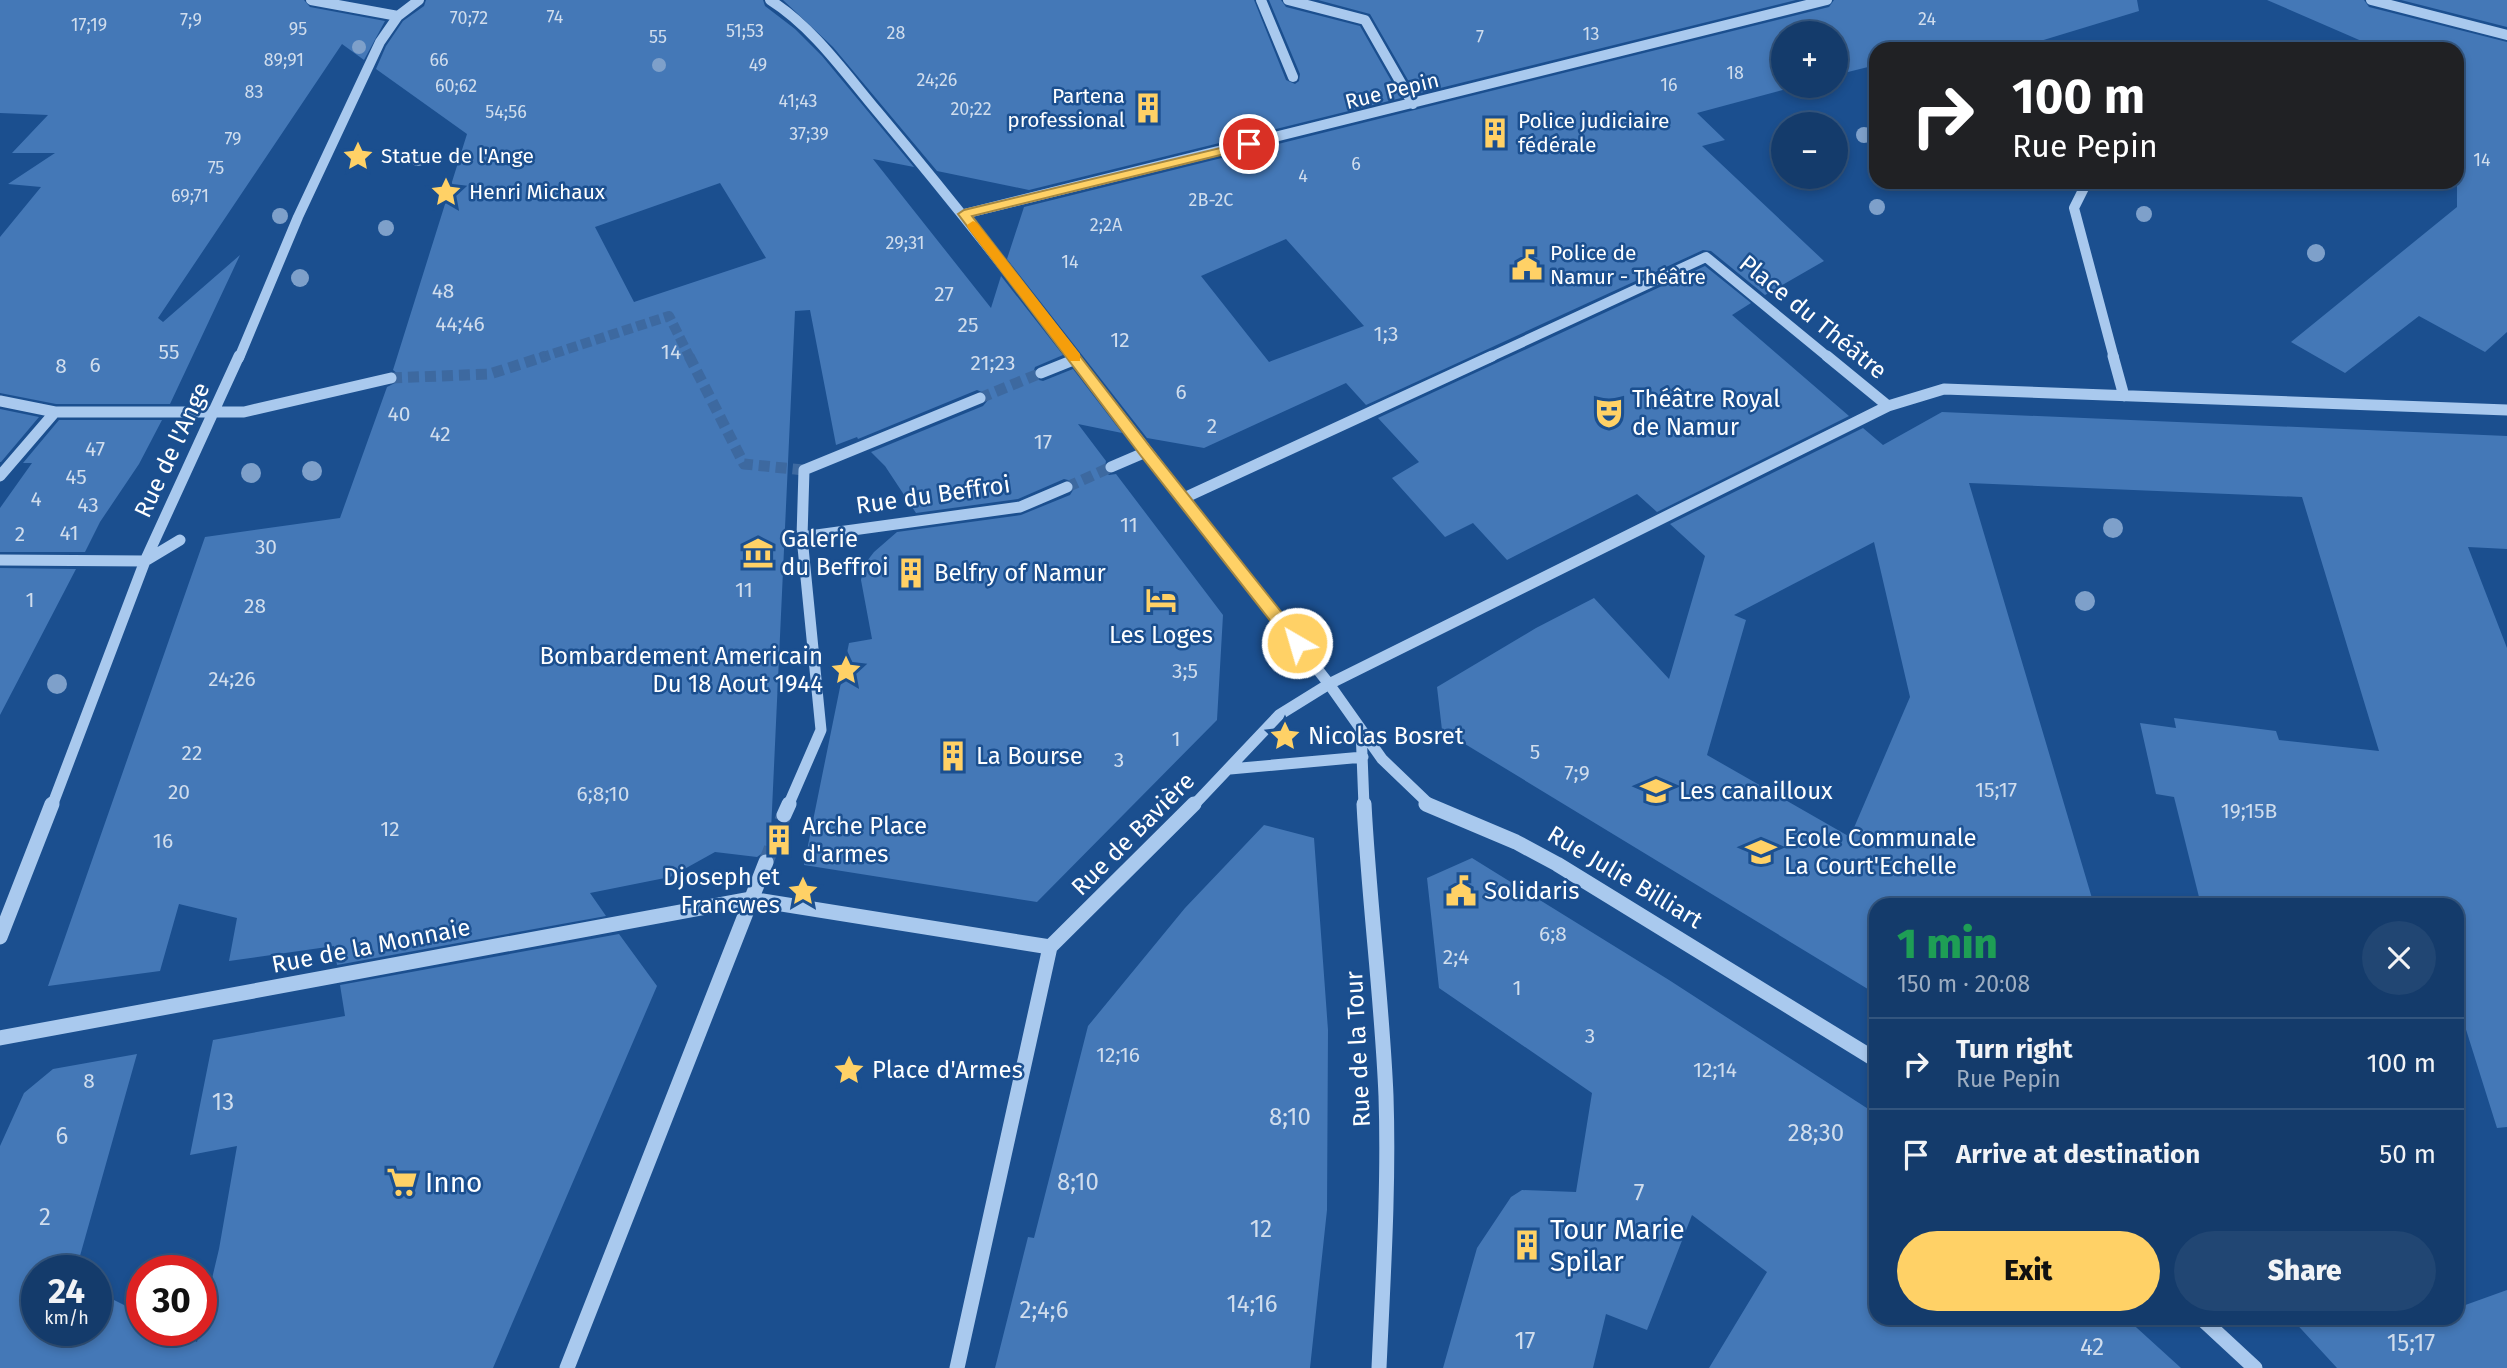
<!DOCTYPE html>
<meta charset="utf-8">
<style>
body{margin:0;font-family:"Fira Sans",sans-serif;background:#214673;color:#f1f3f6;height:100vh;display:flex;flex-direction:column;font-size:26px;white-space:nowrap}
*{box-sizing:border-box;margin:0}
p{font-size:23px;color:#9dadc1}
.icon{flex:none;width:38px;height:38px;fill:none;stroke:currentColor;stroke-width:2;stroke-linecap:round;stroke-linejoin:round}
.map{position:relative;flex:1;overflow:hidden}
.sheet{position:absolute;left:1869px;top:898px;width:595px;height:427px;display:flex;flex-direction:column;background:#143b6b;border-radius:21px;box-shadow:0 4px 10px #0003,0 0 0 2px #33557e}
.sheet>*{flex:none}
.top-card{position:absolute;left:1869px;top:42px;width:595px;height:147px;border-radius:21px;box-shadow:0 4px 10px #0003,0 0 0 2px #33557e;background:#202124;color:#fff;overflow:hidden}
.tools{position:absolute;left:1771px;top:21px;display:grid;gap:14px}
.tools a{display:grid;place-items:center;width:77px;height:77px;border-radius:50%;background:#143b6b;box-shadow:0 4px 10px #0003,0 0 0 2px #33557e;font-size:35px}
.speed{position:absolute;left:21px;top:1255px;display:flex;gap:14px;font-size:35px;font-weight:700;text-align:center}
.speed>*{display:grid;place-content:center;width:91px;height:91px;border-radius:50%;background:#143b6b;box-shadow:0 4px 10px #0003,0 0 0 2px #33557e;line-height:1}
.speed small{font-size:18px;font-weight:400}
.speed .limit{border:10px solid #d22;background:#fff;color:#111}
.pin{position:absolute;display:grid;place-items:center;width:60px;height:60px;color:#fff;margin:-30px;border:4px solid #fff;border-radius:50%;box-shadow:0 2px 7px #0007}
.me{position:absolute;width:77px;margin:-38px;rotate:322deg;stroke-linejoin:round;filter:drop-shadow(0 0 5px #0008)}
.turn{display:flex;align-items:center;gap:24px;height:147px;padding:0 28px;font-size:32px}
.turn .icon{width:91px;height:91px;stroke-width:2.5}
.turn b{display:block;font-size:49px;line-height:60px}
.round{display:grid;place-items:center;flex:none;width:74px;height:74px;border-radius:37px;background:#214673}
.head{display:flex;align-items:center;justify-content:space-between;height:119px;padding:0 28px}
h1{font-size:42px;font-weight:800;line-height:52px;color:#1e9e55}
.cta{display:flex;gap:14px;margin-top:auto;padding:14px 28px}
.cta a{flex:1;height:80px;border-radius:42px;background:#ffd166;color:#111;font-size:28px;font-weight:800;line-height:80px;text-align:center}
.cta a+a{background:#214673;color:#f1f3f6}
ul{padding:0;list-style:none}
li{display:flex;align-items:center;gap:21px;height:91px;padding:0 28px;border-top:2px solid #33557e}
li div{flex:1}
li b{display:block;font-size:26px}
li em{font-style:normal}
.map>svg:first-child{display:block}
.building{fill:#4478b7;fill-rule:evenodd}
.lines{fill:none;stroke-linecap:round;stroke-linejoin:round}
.minor-tunnel-far2{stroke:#3d69a0;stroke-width:10;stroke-dasharray:10 4.5;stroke-linecap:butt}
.minor-tunnel-far1{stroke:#3d69a0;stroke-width:11;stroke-dasharray:11 6;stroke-linecap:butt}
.minor-tunnel{stroke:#3d69a0;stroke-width:15;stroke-dasharray:15 7;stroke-linecap:butt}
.minor-far2{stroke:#a9c9ee;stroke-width:10}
.minor-far1{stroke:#a9c9ee;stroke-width:11}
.minor{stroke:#a9c9ee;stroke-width:15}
.tree{fill:#7ea0ca}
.route{fill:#ffd166;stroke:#a68842;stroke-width:2}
.slow{fill:#f59e0b}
.labels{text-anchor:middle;stroke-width:5;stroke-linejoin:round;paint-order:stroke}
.far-number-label{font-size:18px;fill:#d0dded}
.far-street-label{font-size:21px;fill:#fff;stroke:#1b4f8f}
.far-poi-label{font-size:21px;fill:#fff;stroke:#1b4f8f;text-anchor:start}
.number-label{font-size:21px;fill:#d0dded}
.street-label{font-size:24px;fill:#fff;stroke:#1b4f8f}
.poi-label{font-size:24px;fill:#fff;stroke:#1b4f8f;text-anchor:start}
.near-number-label{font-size:24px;fill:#d0dded}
.near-poi-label{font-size:28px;fill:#fff;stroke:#1b4f8f;text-anchor:start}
</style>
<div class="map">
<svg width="2507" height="1368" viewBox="0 0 2507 1368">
<rect width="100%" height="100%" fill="#1b4f8f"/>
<path class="building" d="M0 0H304L310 7 385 21 364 60 342 44 158 318 163 322 240 255 170 404H56L0 393V237L41 187 8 184 55 153H12L48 115 0 113Z
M426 0H763L765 6 795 29 822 56 914 167 873 159 991 308 1001 276 1063 355 1035 367 1033 373 1035 379 1043 381 1073 369 1122 433 1078 424 1106 461 1104 471 1109 475 1116 474 1223 615 1217 720 1037 902 804 865 849 643 872 639 861 580 864 565 874 552 897 532 1021 515 1070 495 1075 487 1072 481 1064 479 1018 499 916 513 885 466 871 452 983 406 988 400 987 394 977 390 858 439 857 437 836 445 810 310 795 311 770 853 764 852 757 857 715 852 670 877 590 893 606 916 337 965 334 946 229 961 237 918 179 904 160 971 48 986 205 537 340 518 387 387 399 381V375L393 370 467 134 376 69 386 46 403 21 424 6ZM720 183 766 258 634 302 595 227Z
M783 0H1254L1286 80 1295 84 1299 81 1300 74 1269 0H1281L1286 7 1360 26 1401 98 1029 190 937 171 833 47Z
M1318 0H1796L1416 94 1370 14Z
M1834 0H2137L2139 11 2014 49H1876V65L1836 75V33H1783V86H1798L1697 113 1725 140 1702 146 1824 261 1765 295 1711 251 1703 250 1366 405 1346 383 1204 448 1147 438 1007 259 1024 207 1829 7ZM1286 239 1364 326 1269 362 1201 276Z
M2267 0H2364L2369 7 2507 42V332L2485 352 2419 316 2345 373 2291 342 2457 207V49H2380Z
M2401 0H2507V27Z
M1705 266 1751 303 1732 315 1849 416 1657 512 1637 494 1507 560 1473 523 1445 537 1392 478 1419 462 1378 418Z
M0 409 39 417 1 462H0Z
M1942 412 2507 436V549L2468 547 2507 648V1127L2497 1128 2457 1001V905H2201L2174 797 2156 794 2140 723 2176 728 2174 718 2276 731 2279 740 2379 751 2302 497 1969 483 2094 905H1876V994L1442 730 1437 687 1536 628 1594 598 1669 679 1705 556 1670 524 1863 428 1883 445ZM1874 542 1910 697 1850 837 1707 755 1746 620 1734 615Z
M59 420H162L139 464 100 522 85 552H0V508L32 463H23Z
M0 568 76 569 0 715Z
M1264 825 1314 838 1328 1030 1327 1210 1310 1368H995L1028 1237 1034 1238 1088 1026 1185 908Z
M1472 858 1669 980 1876 1114V1318H2126L2181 1368H1709L1767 1272 1692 1215 1647 1330 1606 1314 1593 1368H1443L1477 1248 1511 1197 1522 1190 1576 1192 1592 1093 1439 988 1427 878Z
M619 934 657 986 493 1368H0V1146L24 1093 53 1069 137 1054 76 1270H37V1330H96V1291L142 1314V1330H173L197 1342 219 1249 237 1146 190 1155 213 1040 345 1016 340 985Z
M2507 1290V1368H2337L2291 1318H2457V1308Z"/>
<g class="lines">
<path class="minor-tunnel-far2" d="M540 358 669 316 690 358"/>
<path class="minor-tunnel-far1" d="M689 356 744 464 804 470
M391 378 490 374 546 356
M980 398 1041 373
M1067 487 1111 467"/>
<path class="minor-tunnel" d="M766 862 784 815"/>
<path class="minor-far2" d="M311 0 398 16
M770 0C813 27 845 73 877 111 945 192 1010 274 1074 358
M1261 0 1293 77
M1288 0 1365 20 1413 104
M2371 0 2507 35
M2087 182 2074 208 2114 358
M964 214 1827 0
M239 358 298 217 380 42 398 16 419 0
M1488 358 1706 257 1829 358"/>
<path class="minor-far1" d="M1073 356 1329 684 1382 759 1431 806
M2113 356 2124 396
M1041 373 1076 359
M0 401 55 412H244L391 378
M1888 406 1944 389 2507 410
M1111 467 1146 452
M0 476 55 412
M1184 498 1492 356
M802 537 804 470 980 398
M0 560 145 561
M145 561 180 540
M1361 729 1364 806
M1230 769 1363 757
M52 806 145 561 239 356
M788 806 821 730 802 537 1020 507 1067 487
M1193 806 1279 715 1329 684 1888 406 1827 356"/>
<path class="minor" d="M1364 804C1369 902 1382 999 1386 1096 1389 1187 1383 1278 1379 1368
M1426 804 1516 842 1557 864 1876 1060
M784 815 789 804
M0 937 52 804
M0 1038 750 899 1050 947
M2201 1318 2255 1368
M567 1368 766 862
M957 1368 1050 947 1194 804"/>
</g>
<g class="tree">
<circle cx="359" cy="47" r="7"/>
<circle cx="659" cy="65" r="7"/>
<circle cx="1864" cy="135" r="8"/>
<circle cx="418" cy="158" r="8"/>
<circle cx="1877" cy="207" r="8"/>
<circle cx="2144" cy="214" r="8"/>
<circle cx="280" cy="216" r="8"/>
<circle cx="386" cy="228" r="8"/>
<circle cx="2316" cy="253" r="9"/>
<circle cx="300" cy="278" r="9"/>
<circle cx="312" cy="471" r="10"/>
<circle cx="251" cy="473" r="10"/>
<circle cx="2113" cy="528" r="10"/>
<circle cx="2085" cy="601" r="10"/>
<circle cx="57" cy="684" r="10"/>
</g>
<path class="route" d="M1249 141 1255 144 1253 147 972 216 1151 448 1302 638 1305 643 1302 647H1291L1141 456 958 214 964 210Z"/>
<path class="slow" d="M973 221 977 223 1080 354V361H1070L968 228 967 225Z"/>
<defs>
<g id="building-bare" transform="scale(2.415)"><path d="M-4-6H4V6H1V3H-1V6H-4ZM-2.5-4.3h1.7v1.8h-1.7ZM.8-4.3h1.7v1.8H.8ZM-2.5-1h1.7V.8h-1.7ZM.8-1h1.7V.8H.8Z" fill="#ffd166" stroke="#1b4f8f" stroke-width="2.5" paint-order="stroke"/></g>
<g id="sight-bare" transform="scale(2.415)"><path d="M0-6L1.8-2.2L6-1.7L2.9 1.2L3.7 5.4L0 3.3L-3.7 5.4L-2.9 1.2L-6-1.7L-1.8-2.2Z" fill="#ffd166" stroke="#1b4f8f" stroke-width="2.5" paint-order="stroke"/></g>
<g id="civic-bare" transform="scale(2.415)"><path d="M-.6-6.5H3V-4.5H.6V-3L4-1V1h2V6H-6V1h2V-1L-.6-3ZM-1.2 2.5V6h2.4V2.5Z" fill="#ffd166" stroke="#1b4f8f" stroke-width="2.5" paint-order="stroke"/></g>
<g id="theatre-bare" transform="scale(2.415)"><path d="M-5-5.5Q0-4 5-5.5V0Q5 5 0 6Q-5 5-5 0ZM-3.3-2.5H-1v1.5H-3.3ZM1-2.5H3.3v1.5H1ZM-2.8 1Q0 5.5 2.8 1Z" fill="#ffd166" stroke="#1b4f8f" stroke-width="2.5" paint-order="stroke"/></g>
<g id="museum-bare" transform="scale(2.415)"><path d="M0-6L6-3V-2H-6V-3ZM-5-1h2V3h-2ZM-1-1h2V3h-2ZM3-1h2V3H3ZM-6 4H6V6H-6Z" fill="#ffd166" stroke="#1b4f8f" stroke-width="2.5" paint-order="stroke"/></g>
<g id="hotel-bare" transform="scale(2.415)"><path d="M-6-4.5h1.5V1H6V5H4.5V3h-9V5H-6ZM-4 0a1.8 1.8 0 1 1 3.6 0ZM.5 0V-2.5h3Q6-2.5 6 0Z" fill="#ffd166" stroke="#1b4f8f" stroke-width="2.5" paint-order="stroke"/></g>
<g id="school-bare" transform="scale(2.415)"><path d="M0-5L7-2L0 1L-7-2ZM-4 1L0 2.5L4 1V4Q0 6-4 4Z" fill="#ffd166" stroke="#1b4f8f" stroke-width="2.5" paint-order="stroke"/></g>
<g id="supermarket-bare" transform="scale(2.415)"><path d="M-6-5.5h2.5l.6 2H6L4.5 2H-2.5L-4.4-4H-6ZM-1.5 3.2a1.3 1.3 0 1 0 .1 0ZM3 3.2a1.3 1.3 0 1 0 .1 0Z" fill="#ffd166" stroke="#1b4f8f" stroke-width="2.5" paint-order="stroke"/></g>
</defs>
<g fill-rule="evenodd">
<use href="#building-bare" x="1148" y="108"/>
<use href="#building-bare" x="1495" y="133"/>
<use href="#sight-bare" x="358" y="156"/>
<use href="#sight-bare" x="446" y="192"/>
<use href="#civic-bare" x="1527" y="265"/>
<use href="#theatre-bare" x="1609" y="413"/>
<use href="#museum-bare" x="758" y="553"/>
<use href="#building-bare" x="911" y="573"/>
<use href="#hotel-bare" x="1161" y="600"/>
<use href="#sight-bare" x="846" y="670"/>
<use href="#sight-bare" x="1285" y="736"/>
<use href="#building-bare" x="953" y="756"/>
<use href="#school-bare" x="1656" y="791"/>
<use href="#building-bare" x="779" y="840"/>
<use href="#school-bare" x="1761" y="852"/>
<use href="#sight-bare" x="803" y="891"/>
<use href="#civic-bare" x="1461" y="891"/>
<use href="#sight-bare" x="849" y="1070"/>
<use href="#supermarket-bare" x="402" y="1182"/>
<use href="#building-bare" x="1527" y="1245"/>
</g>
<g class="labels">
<g class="far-number-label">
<text x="555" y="23">74</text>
<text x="469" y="24">70;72</text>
<text x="1927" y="25">24</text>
<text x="191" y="26">7;9</text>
<text x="89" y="31">17;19</text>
<text x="298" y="35">95</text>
<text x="745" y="37">51;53</text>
<text x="896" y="39">28</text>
<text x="1591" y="40">13</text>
<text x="658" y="43">55</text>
<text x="1480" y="43">7</text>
<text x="284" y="66">89;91</text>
<text x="439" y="66">66</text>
<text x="758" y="71">49</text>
<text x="1735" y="79">18</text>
<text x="937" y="86">24;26</text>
<text x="1669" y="91">16</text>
<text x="456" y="92">60;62</text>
<text x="254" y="98">83</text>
<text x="798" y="107">41;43</text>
<text x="971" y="115">20;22</text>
<text x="506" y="118">54;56</text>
<text x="809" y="140">37;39</text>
<text x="233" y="145">79</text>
<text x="2482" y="166">14</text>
<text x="1356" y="170">6</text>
<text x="216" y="174">75</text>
<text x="1303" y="182">4</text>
<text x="190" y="202">69;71</text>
<text x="1211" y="206">2B-2C</text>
<text x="1106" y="231">2;2A</text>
<text x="905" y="249">29;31</text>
<text x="1070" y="268">14</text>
</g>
<g class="far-street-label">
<text transform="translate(1392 91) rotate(-14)" y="7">Rue Pepin</text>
</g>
<g class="far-poi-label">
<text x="1125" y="103" text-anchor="end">Partena<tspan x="1125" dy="24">professional</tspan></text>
<text x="1518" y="128">Police judiciaire<tspan x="1518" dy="24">fédérale</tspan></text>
<text x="381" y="163">Statue de l'Ange</text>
<text x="469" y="199">Henri Michaux</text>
<text x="1550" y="260">Police de<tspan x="1550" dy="24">Namur - Théâtre</tspan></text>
</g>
<g class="number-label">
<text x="443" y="298">48</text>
<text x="944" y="301">27</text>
<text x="460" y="331">44;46</text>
<text x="968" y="332">25</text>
<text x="1386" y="341">1;3</text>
<text x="1120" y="347">12</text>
<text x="169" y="359">55</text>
<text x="671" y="359">14</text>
<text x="993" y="370">21;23</text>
<text x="95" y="372">6</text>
<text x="61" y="373">8</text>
<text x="1181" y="399">6</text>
<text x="399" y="421">40</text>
<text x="1212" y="433">2</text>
<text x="440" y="441">42</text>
<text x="1043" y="449">17</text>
<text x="95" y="456">47</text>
<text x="76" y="484">45</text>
<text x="36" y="506">4</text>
<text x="88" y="512">43</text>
<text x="1129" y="532">11</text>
<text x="69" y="540">41</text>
<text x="20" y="541">2</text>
<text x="266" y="554">30</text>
<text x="744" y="597">11</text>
<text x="30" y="607">1</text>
<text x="255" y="613">28</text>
<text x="1185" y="678">3;5</text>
<text x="232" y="686">24;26</text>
<text x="1176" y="746">1</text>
<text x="1535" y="759">5</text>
<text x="192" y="760">22</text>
<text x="1119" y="767">3</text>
<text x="1577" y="780">7;9</text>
<text x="1996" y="797">15;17</text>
<text x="179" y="799">20</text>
<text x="603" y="801">6;8;10</text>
<text x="2249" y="818">19;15B</text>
<text x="390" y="836">12</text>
<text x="163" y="848">16</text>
<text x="1553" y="941">6;8</text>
<text x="1456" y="964">2;4</text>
<text x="1517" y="995">1</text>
<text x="1590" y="1043">3</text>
<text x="1118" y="1062">12;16</text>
<text x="1715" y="1077">12;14</text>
<text x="89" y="1088">8</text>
</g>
<g class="street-label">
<text transform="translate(1813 317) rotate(39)" y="8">Place du Théâtre</text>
<text transform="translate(172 450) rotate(-65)" y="8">Rue de l'Ange</text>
<text transform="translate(933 495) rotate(-8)" y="8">Rue du Beffroi</text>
<text transform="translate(1133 834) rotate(-45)" y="8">Rue de Bavière</text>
<text transform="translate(1625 877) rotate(31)" y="8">Rue Julie Billiart</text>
<text transform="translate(371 946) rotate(-11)" y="8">Rue de la Monnaie</text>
<text transform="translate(1358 1049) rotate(-93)" y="8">Rue de la Tour</text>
</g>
<g class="poi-label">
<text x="1632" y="407">Théâtre Royal<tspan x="1632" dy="28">de Namur</tspan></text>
<text x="781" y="547">Galerie<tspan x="781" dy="28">du Beffroi</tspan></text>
<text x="934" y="581">Belfry of Namur</text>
<text x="1161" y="643" text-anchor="middle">Les Loges</text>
<text x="823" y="664" text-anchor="end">Bombardement Americain<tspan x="823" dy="28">Du 18 Aout 1944</tspan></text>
<text x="1308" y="744">Nicolas Bosret</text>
<text x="976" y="764">La Bourse</text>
<text x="1679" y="799">Les canailloux</text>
<text x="802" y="834">Arche Place<tspan x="802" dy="28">d'armes</tspan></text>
<text x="1784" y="846">Ecole Communale<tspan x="1784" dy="28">La Court'Echelle</tspan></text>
<text x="780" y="885" text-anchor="end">Djoseph et<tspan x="780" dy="28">Francwes</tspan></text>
<text x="1484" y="899">Solidaris</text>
<text x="872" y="1078">Place d'Armes</text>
</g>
<g class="near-number-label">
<text x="223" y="1110">13</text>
<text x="1290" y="1125">8;10</text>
<text x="1816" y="1141">28;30</text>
<text x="62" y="1144">6</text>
<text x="1078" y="1190">8;10</text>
<text x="1639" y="1201">7</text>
<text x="45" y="1225">2</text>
<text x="1261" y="1237">12</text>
<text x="1252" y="1312">14;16</text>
<text x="1044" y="1318">2;4;6</text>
<text x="1525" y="1349">17</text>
<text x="2411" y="1351">15;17</text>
<text x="2092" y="1355">42</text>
</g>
<g class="near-poi-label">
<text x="425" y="1192">Inno</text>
<text x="1550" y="1239">Tour Marie<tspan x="1550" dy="32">Spilar</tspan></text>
</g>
</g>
</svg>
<div class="tools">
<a>+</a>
<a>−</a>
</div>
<div class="speed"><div>24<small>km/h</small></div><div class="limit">30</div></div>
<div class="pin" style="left:1249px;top:144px;background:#d93025"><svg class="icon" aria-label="arrive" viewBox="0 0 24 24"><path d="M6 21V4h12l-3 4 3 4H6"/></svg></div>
<svg class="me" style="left:1297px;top:643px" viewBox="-20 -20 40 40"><circle r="17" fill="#ffd166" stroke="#fff" stroke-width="3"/><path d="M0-11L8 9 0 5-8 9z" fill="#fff"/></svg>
<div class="top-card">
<div class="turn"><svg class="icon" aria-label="right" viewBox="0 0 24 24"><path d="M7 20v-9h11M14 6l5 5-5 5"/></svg><div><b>100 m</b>Rue Pepin</div></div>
</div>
<section class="sheet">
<div class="head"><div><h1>1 min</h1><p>150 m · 20:08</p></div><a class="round"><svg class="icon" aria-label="close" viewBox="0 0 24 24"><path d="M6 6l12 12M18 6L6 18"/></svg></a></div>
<ul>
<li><svg class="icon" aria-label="right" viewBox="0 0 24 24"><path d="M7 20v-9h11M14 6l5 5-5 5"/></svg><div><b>Turn right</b><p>Rue Pepin</p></div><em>100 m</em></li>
<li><svg class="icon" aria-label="arrive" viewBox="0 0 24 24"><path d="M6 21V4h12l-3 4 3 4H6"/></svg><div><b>Arrive at destination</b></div><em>50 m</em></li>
</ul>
<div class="cta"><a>Exit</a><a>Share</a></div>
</section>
</div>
